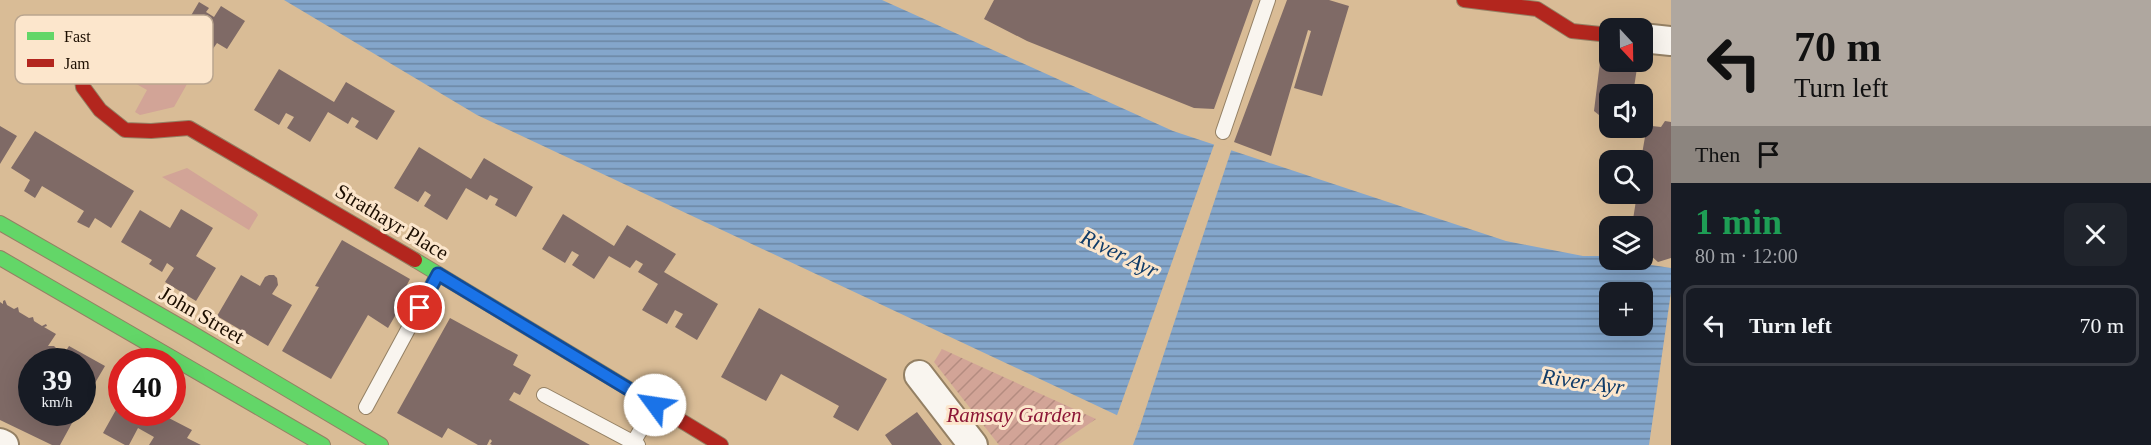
<!DOCTYPE html>
<meta charset="utf-8">
<style>
body{margin:0;font-family:"Times New Roman",serif;background:#20242c;color:#f1f3f6;height:100vh;display:flex;flex-direction:column;font-size:22px;white-space:nowrap}
*{box-sizing:border-box;margin:0}
p{font-size:20px;color:#9ea1a6}
.icon{flex:none;width:33px;height:33px;fill:none;stroke:currentColor;stroke-width:2;stroke-linecap:round;stroke-linejoin:round}
.map{position:relative;flex:1;overflow:hidden}
.sheet{display:flex;flex-direction:column;background:#171b24;width:480px}
.sheet>*{flex:none}
.guide{background:#afa79f;color:#111;overflow:hidden}
.needle{width:39px;rotate:158deg}
.fabs{position:absolute;left:1599px;top:18px;display:grid;gap:12px}
.fabs a{display:grid;place-items:center;width:54px;height:54px;border-radius:12px;background:#171b24;box-shadow:0 6px 24px #0002;font-size:30px}
.speed{position:absolute;left:18px;top:348px;display:flex;gap:12px;font-size:30px;font-weight:700;text-align:center}
.speed>*{display:grid;place-content:center;width:78px;height:78px;border-radius:50%;background:#171b24;box-shadow:0 6px 24px #0002;line-height:1}
.speed small{font-size:15px;font-weight:400}
.speed .limit{border:9px solid #d22;background:#fff;color:#111}
.pin{position:absolute;display:grid;place-items:center;width:51px;height:51px;color:#fff;margin:-26px;border:3px solid #fff;border-radius:50%;box-shadow:0 2px 6px #0007}
.me{position:absolute;width:66px;margin:-33px;rotate:301deg;stroke-linejoin:round;filter:drop-shadow(0 0 4px #0008)}
.turn{display:flex;align-items:center;gap:21px;height:126px;padding:0 24px;font-size:27px}
.turn .icon{width:78px;height:78px;stroke-width:2.5}
.turn b{display:block;font-size:42px;line-height:51px}
.then{display:flex;align-items:center;height:57px;padding:0 24px;background:#0003;gap:12px;font-size:22px}
.round{display:grid;place-items:center;flex:none;width:63px;height:63px;border-radius:12px;background:#20242c}
.overview{display:flex;align-items:center;justify-content:space-between;height:102px;padding:0 24px}
h1{font-size:36px;font-weight:800;line-height:45px;color:#1e9e55}
ul{padding:0;list-style:none}
li{display:flex;align-items:center;gap:18px;height:81px;margin:0 12px 9px;padding:0 12px;border:3px solid #363941;border-radius:12px}
li div{flex:1}
li b{display:block;font-size:22px}
li em{font-style:normal}
main{display:flex;flex:1;min-height:0}
.map>svg:first-child{display:block}
.green{fill:#d2a497}
.garden{fill:url(#garden-furrows)}
.water{fill:url(#water-rules);fill-rule:evenodd}
.pier{fill:#d9bc96}
.building{fill:#7f6a66}
.lines{fill:none;stroke-linecap:round;stroke-linejoin:round}
.lane-casing{stroke:#948064;stroke-width:16}
.street-casing{stroke:#948064;stroke-width:32}
.fast-casing{stroke:#948064;stroke-width:16}
.jam-casing{stroke:#948064;stroke-width:16}
.lane{stroke:#f9f5ef;stroke-width:14}
.street{stroke:#f9f5ef;stroke-width:28}
.fast{stroke:#63d668;stroke-width:14}
.jam{stroke:#b3261e;stroke-width:14}
.route-casing{stroke:#114b97;stroke-width:15}
.route{stroke:#1a73e8;stroke-width:10}
.labels{text-anchor:middle;stroke-width:6;stroke-linejoin:round;paint-order:stroke}
.street-label{font-size:21px;fill:#1c0e00;stroke:#fce6cc}
.park-label{font-size:21px;font-style:italic;fill:#8c1636;stroke:#fce6cc}
.water-label{font-size:22px;font-style:italic;fill:#103c69;stroke:#fce6cc}
.key{fill:#fce6cc;stroke:#b9a58f;stroke-width:1.5}
.key-label{font-size:16px;fill:#1c0e00}
</style>
<main>
<div class="map">
<svg width="1671" height="445" viewBox="0 0 1671 445">
<defs>
<pattern id="garden-furrows" width="10" height="10" patternUnits="userSpaceOnUse" patternTransform="scale(1.5)"><rect width="10" height="10" fill="#d2a497"/><path d="M-1 1l2-2M0 10L10 0M9 11l2-2" fill="none" stroke="#b48c80"/></pattern>
<pattern id="water-rules" width="6" height="5" patternUnits="userSpaceOnUse" patternTransform="scale(1.5)"><rect width="6" height="5" fill="#84a6cb"/><path d="M0 2.5h6" fill="none" stroke="#6b86a2"/></pattern>
</defs>
<rect width="100%" height="100%" fill="#d9bc96"/>
<path class="green" d="M109 39 140 58 166 54 195 70 174 107 140 115 135 112 147 90 101 64 97 59Z
M187 168 256 212 258 215 249 230 162 177Z"/>
<path class="garden" d="M942 349 1096 419 1058 445H999L934 362Z"/>
<path class="water" d="M284 0H882L1173 131 1506 241 1583 256H1609L1610 260H1630L1632 262 1671 268V445H1133L1140 426 477 115ZM1610 292H1642V326H1610Z"/>
<path class="pier" d="M1215 142 1232 148 1140 426 1116 418Z
M1671 292V445H1649Z"/>
<path class="building" d="M994 0H1253L1214 109 1194 108 1027 41 984 19Z
M1287 0H1329L1349 6 1322 96 1294 88 1311 31 1308 30 1271 156 1234 142Z
M199 2 209 8 206 12 214 17 221 6 245 21 227 49 217 43 208 56 211 58 204 70 174 52 190 27 186 24Z
M1600 62 1637 68 1633 94H1610V98L1604 102 1603 114 1599 115 1594 111Z
M279 69 334 102 346 82 395 111 377 140 355 127 359 121 352 117 348 124 328 112 310 142 287 128 294 117 286 113 279 125 254 110Z
M1665 121 1671 122V258L1658 262 1650 255 1642 259V226H1632L1637 194H1642L1641 160 1646 131H1651L1652 126 1661 127Z
M0 126 17 136 0 164Z
M35 131 134 191 111 228 95 218 89 228 77 222 84 211 42 186 35 198 24 191 30 180 11 168Z
M419 147 471 179 484 158 533 187 516 217 495 205 498 199 490 195 487 200 466 188 447 220 424 206 431 195 425 191 418 202 394 188Z
M181 209 213 228 196 256 216 268 196 301 165 282 174 268 167 263 162 272 149 264 152 260 121 242 140 210 170 228Z
M563 214 614 246 627 225 676 254 664 272 718 304 697 340 675 327 683 314 675 310 667 324 642 310 658 284 638 272 643 264 636 260 630 268 609 256 594 279 572 265 579 255 572 251 565 263 542 249Z
M342 240 410 279 398 302 402 304 388 328 368 315 331 379 282 351 319 287 315 286Z
M241 275 260 286 265 277 269 275H274L277 278 278 285 272 294 292 305 268 346 217 316Z
M5 300 7 305 14 309 18 307 19 312 29 318 33 317 34 321 42 326 46 324 47 326 44 327 56 334 48 346H54L56 348 53 349 45 362H32V412H78L60 445H52L0 420V302L3 304V301Z
M759 308 887 379 858 431 833 417 839 406 781 374 766 401 721 377Z
M450 318 518 355 513 365 531 375 520 395 514 392 509 400 590 445H492L490 444 492 441 490 439 487 445H478L448 428 442 438 397 413Z
M69 346 105 366 82 405V362H59Z
M122 399V412H146L160 422 163 415 192 430 187 438 201 445H149L154 437 138 428 129 445H125L103 433Z
M917 412 942 445H892L885 435Z"/>
<g class="lines">
<g class="lane-casing">
<path id="lane" d="M1223 132 1268 0
M544 395 638 445
M366 407 438 274
M633 443 655 405"/>
</g>
<g class="street-casing">
<path id="street" d="M1642 38 1671 41
M919 375 973 445
M0 443 4 445"/>
</g>
<g class="fast-casing">
<path id="fast" d="M0 223 192 333 381 445
M0 258 323 445
M415 260 634 392"/>
</g>
<g class="jam-casing">
<path id="jam" d="M1464 0 1537 9 1572 31 1610 35
M76 38 83 87 100 110 125 130 151 131 189 128 415 260
M634 392 721 445"/>
</g>
<use href="#lane" class="lane"/>
<use href="#street" class="street"/>
<use href="#fast" class="fast"/>
<use href="#jam" class="jam"/>
</g>
<g class="lines">
<g class="route-casing">
<path id="route" d="M420 308 438 274 655 405"/>
</g>
<use href="#route" class="route"/>
</g>
<g class="labels">
<g class="street-label">
<text transform="translate(392 222) rotate(31)" y="7">Strathayr Place</text>
<text transform="translate(202 315) rotate(30)" y="7">John Street</text>
</g>
<g class="park-label">
<text x="1014" y="422">Ramsay Garden</text>
</g>
<g class="water-label">
<text transform="translate(1120 253) rotate(26)" y="8">River Ayr</text>
<text transform="translate(1583 381) rotate(8)" y="8">River Ayr</text>
</g>
</g>
<rect x="15" y="15" width="198" height="69" rx="9" class="key"/>
<rect x="27" y="32" width="27" height="8" fill="#63d668"/>
<rect x="27" y="59" width="27" height="8" fill="#b3261e"/>
<g class="key-label">
<text x="64" y="42">Fast</text>
<text x="64" y="69">Jam</text>
</g>
</svg>
<div class="fabs">
<a><svg class="needle" viewBox="-14 -14 28 28"><path d="M0-13l5 13h-10z" fill="#e53935"/><path d="M0 13l5-13h-10z" fill="#9ea1a6"/></svg></a>
<a><svg class="icon" aria-label="sound" viewBox="0 0 24 24"><path d="M4 9h4l5-4v14l-5-4H4zM17 9q2 3 0 6"/></svg></a>
<a><svg class="icon" aria-label="search" viewBox="0 0 24 24"><circle cx="10" cy="10" r="6"/><path d="M15 15l6 6"/></svg></a>
<a><svg class="icon" aria-label="layers" viewBox="0 0 24 24"><path d="M12 4l9 5-9 5-9-5zM3 14l9 5 9-5"/></svg></a>
<a>+</a>
</div>
<div class="speed"><div>39<small>km/h</small></div><div class="limit">40</div></div>
<div class="pin" style="left:420px;top:308px;background:#d93025"><svg class="icon" aria-label="arrive" viewBox="0 0 24 24"><path d="M6 21V4h12l-3 4 3 4H6"/></svg></div>
<svg class="me" style="left:655px;top:405px" viewBox="-20 -20 40 40"><circle r="19" fill="#fff"/><path d="M0-13L10 11 0 6-10 11z" fill="#1a73e8"/></svg>
</div>
<section class="sheet">
<div class="guide">
<div class="turn"><svg class="icon" aria-label="left" viewBox="0 0 24 24"><path d="M17 20v-9H6M10 6l-5 5 5 5"/></svg><div><b>70 m</b>Turn left</div></div>
<div class="then">Then<svg class="icon" aria-label="arrive" viewBox="0 0 24 24"><path d="M6 21V4h12l-3 4 3 4H6"/></svg></div>
</div>
<div class="overview"><div><h1>1 min</h1><p>80 m · 12:00</p></div><a class="round"><svg class="icon" aria-label="close" viewBox="0 0 24 24"><path d="M6 6l12 12M18 6L6 18"/></svg></a></div>
<ul>
<li><svg class="icon" aria-label="left" viewBox="0 0 24 24"><path d="M17 20v-9H6M10 6l-5 5 5 5"/></svg><div><b>Turn left</b></div><em>70 m</em></li>
</ul>
</section>
</main>
